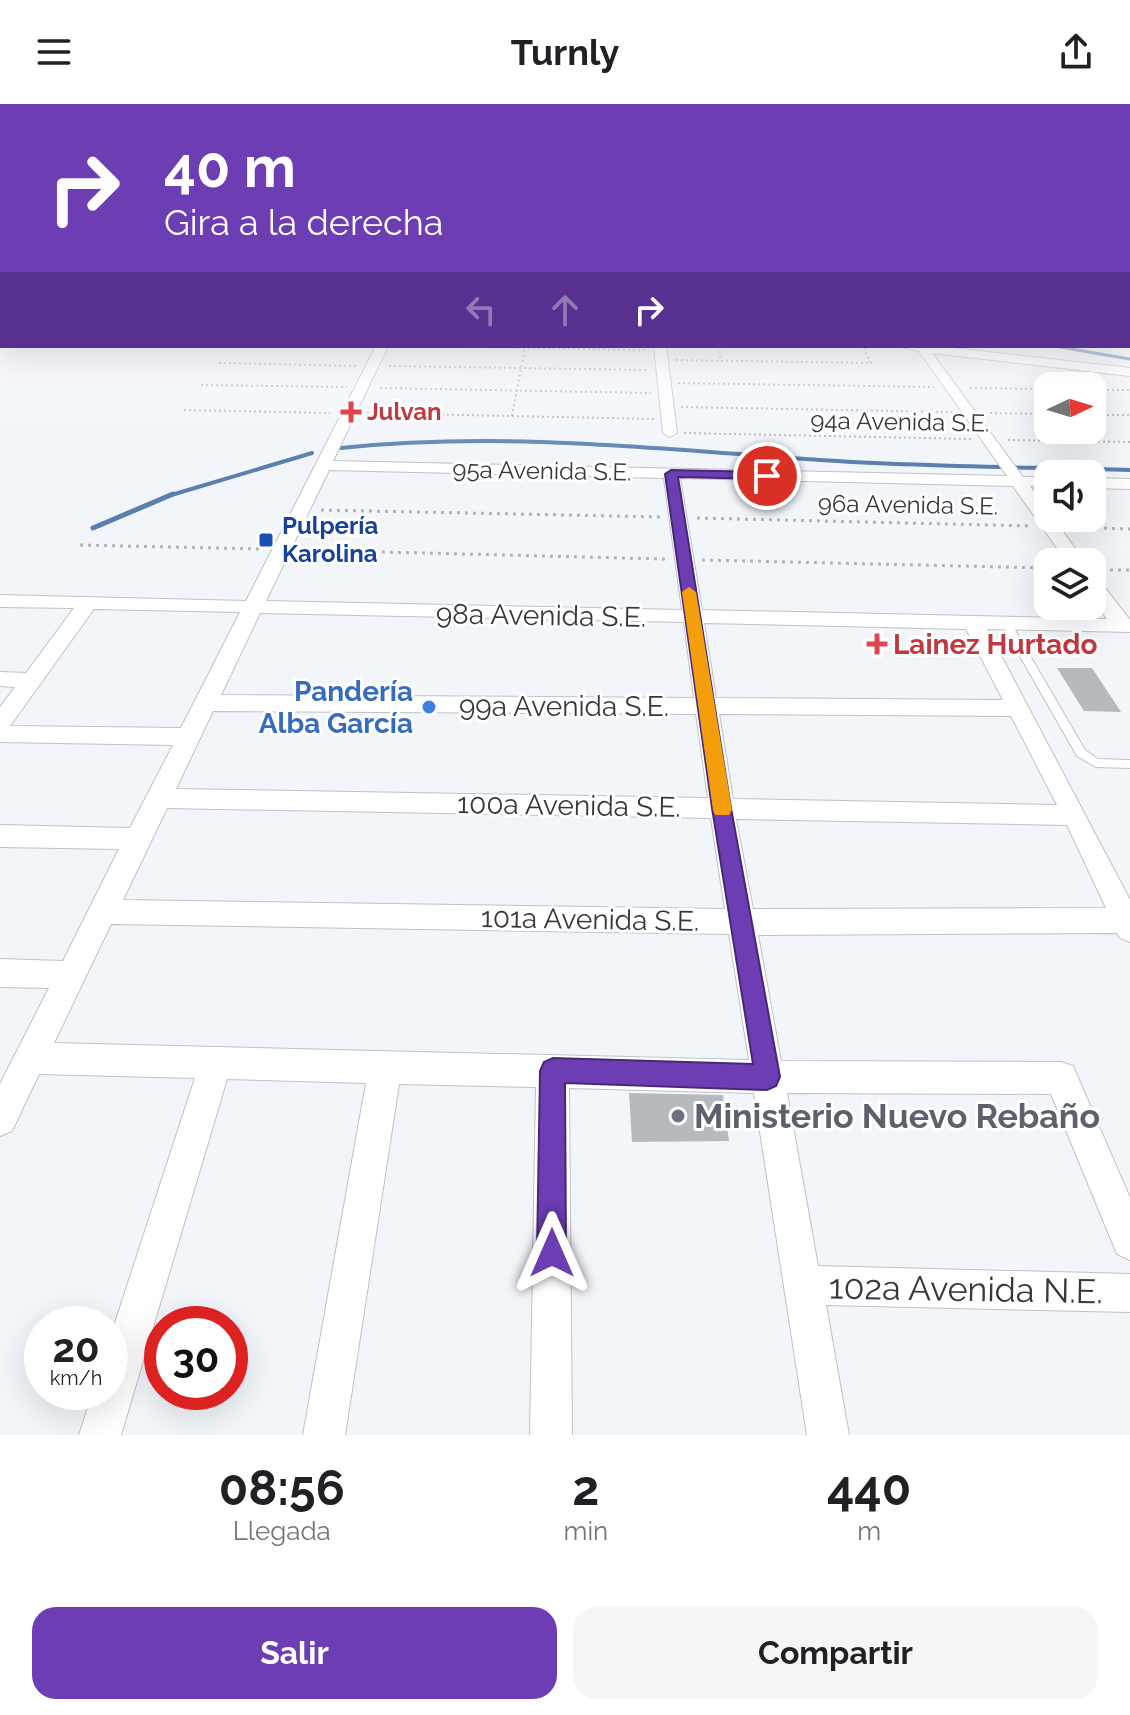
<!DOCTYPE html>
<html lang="es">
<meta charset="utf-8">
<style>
body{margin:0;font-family:Raleway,sans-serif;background:#f6f6f6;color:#202124;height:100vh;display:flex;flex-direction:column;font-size:30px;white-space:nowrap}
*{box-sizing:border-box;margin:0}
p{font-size:26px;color:#757577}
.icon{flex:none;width:44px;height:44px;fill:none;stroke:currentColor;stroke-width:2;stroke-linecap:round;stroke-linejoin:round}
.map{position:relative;height:1331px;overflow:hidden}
.details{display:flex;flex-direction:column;background:#fff;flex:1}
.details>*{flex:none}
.hud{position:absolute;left:0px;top:0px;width:1130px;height:244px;box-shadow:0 8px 32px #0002;background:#6d3db4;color:#fff;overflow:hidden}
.needle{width:52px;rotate:86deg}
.fabs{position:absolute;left:1034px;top:268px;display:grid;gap:16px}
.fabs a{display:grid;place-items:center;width:72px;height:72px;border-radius:16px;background:#fff;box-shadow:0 8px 32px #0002;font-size:40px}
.speed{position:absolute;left:24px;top:1202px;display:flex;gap:16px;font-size:40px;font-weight:700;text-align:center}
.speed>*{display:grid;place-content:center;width:104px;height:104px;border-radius:50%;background:#fff;box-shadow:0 8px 32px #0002;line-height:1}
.speed small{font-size:20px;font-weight:400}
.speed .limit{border:12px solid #d22;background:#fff;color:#111}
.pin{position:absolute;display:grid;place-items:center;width:68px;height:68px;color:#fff;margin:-34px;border:4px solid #fff;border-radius:50%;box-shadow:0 2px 8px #0007}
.me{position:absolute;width:88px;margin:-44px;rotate:0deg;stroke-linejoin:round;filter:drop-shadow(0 0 6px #0008)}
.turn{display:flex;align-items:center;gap:28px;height:168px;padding:0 32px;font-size:36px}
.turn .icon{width:104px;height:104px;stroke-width:2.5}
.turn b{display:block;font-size:56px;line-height:68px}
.lanes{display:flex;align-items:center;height:76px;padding:0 32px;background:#0003;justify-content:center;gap:40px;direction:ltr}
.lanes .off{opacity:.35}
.eta{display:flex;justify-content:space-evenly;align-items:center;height:136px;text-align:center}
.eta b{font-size:48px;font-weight:700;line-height:56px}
.button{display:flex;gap:16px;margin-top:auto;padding:16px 32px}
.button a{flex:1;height:92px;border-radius:24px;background:#6d3db4;color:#fff;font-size:32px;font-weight:700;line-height:92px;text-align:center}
.button a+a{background:#f6f6f6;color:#202124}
header{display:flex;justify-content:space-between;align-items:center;height:104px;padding:0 32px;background:#fff;font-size:36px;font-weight:700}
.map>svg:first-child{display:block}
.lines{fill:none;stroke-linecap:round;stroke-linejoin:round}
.stream-far2{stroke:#5a80af;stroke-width:3}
.stream-far1{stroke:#5a80af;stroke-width:4}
.stream{stroke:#5a80af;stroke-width:5}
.building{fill:#b6b9be}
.service-casing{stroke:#bfc2c7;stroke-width:2}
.minor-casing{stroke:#bfc2c7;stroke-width:2}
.tertiary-casing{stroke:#bfc2c7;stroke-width:2}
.path-far1{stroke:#b2b5b8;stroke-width:2;stroke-dasharray:2 3;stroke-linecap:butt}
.path{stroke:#b2b5b8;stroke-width:3;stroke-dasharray:3 5;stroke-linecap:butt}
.service{fill:#fff;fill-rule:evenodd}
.minor{fill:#fff;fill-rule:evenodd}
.tertiary{fill:#fff;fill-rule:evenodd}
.route{fill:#6d3db4;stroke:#472875;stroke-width:2}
.slow{fill:#f59e0b}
.health-dot{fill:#e0444e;stroke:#fff;stroke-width:3}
.transit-dot{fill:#1a4fb4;stroke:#fff;stroke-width:3}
.shop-dot{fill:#3f7fe0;stroke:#fff;stroke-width:3}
.worship-dot{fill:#6b7280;stroke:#fff;stroke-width:3}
.labels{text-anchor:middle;stroke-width:6;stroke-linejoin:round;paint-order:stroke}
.far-health-label{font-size:24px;font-weight:bold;fill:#be3a42;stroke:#fff;text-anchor:start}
.far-street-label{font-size:24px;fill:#37383a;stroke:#fff}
.far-transit-label{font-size:24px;font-weight:bold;fill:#164399;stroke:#fff;text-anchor:start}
.street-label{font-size:28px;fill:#37383a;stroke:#fff}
.health-label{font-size:28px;font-weight:bold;fill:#be3a42;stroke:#fff;text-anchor:start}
.shop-label{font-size:28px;font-weight:bold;fill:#366cbe;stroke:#fff;text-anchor:end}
.near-worship-label{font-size:34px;font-weight:bold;fill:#5b616d;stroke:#fff;text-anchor:start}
.near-street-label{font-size:34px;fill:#37383a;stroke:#fff}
</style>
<header><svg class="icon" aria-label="menu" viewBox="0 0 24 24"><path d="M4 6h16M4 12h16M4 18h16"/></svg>Turnly<svg class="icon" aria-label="share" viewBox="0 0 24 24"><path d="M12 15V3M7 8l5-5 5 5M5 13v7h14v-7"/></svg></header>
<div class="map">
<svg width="1130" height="1331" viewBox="0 0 1130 1331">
<rect width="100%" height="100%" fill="#f2f5fa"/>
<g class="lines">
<path class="stream-far2" d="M1054 242 1130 255"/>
<path class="stream-far1" d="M341 344C502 327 660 345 820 356 923 363 1027 363 1130 366
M168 392 312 349"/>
<path class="stream" d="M93 424 173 390"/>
</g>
<path class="building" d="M1057 564H1092L1121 608 1084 607Z
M629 989 723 991 729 1037 632 1038Z"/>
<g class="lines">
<g class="service-casing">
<path id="service" d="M1006 516 1011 519 1085 646 1098 655 1130 656V664L1096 663 1077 652 1001 519Z"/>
</g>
<g class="minor-casing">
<path id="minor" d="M0 179H2L0 186Z
M1128 193H1130V199H1128Z
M376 242H388L333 357 1007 372 919 247 897 242H935L1130 264V272L932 249 1023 373H1048V383L1030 382 1048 407V414H1053L1085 458H1067L1013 382 680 374 702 506 1107 515 1092 494V474L1099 476 1130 516V528L987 525 1130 796V838L1120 834 1117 829 758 831 781 957 1061 958 1073 962 1130 1094V1156L1117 1150 1051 990 787 989 818 1162 1130 1170V1208L826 1201 849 1331H807L754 989 569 984 572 1331H530L536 983 399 980 345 1331H303L366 979 227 975 121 1331H79L93 1288H110V1234L195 974 39 970 12 1027 0 1032V980L49 884 0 883V855L63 857 119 745 0 743V721L130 724 173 641 0 638V603L15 583 0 582V568L26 569 74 504 0 503V491L246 497ZM329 366 664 374 682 506 266 497ZM94 505 240 508 181 624 10 622ZM260 509 684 518 694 594 221 591ZM704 519 966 525 1003 596 716 594ZM213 607 696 610 708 694 176 685ZM719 610 1011 612 1057 701 733 695ZM167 704 711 714 725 805 123 796ZM736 715 1067 721 1106 804 753 805ZM111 820 729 830 749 956 54 939Z
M654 242H666L677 329 670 333 663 329Z
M1092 374 1130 375V385L1092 384Z"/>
</g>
<g class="tertiary-casing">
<path id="tertiary" d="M1128 231H1130V239H1128Z"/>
</g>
<path class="path-far1" d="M398 242 646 246
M719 242 721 257
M676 256 871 259 863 242
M219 259 356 262
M389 262 648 266
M678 279 934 283
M201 281 347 283
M380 284 651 289
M970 284 1048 285
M1092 286H1130
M681 303 952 308
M184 306 330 309
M367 309 654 315
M985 309 1048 310
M1092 311H1130
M512 312 525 244
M684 329 971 335
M1008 336 1130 338"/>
<path class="path" d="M321 406 660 413
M697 414 1032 422
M1072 423 1130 425
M80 441 261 445
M302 446 665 455
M702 456 1048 464
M1102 466H1130"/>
<use href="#service" class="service"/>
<use href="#minor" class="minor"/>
<use href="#tertiary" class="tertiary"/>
</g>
<linearGradient id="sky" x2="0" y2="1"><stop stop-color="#75ace5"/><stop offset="0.48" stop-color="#f9fafd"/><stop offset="1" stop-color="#f9fafd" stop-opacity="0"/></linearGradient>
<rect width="1130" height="357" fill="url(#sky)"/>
<path class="route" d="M671 366 767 368 773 372 767 375 678 373 731 704 780 973 776 982 767 986 565 979 566 1149 562 1159 552 1163 542 1159 537 1149 540 967 544 958 553 954 753 960 712 704 665 370Z"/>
<path class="slow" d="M689 483 696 488 732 706 729 711H715L713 706 682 488Z"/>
<g class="health-dot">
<path d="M347 296h8v8h8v8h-8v8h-8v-8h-8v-8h8z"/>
<path d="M873 528h8v8h8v8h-8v8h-8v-8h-8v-8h8z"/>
</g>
<rect class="transit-dot" x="258" y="428" width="16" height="16" rx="4"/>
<circle class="shop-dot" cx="429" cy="603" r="8"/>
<circle class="worship-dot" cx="678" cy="1012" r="8"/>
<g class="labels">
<g class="far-health-label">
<text x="367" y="316">Julvan</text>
</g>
<g class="far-street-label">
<text transform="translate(900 318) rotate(1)" y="8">94a Avenida S.E.</text>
<text transform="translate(542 367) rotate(1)" y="8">95a Avenida S.E.</text>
<text transform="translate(908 401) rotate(1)" y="8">96a Avenida S.E.</text>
</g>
<g class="far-transit-label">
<text x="282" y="430">Pulpería<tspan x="282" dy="28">Karolina</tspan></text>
</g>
<g class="street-label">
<text transform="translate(541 511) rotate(1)" y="10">98a Avenida S.E.</text>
<text x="564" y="612">99a Avenida S.E.</text>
<text transform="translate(569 701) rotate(1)" y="10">100a Avenida S.E.</text>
<text transform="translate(590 815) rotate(1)" y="10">101a Avenida S.E.</text>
</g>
<g class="health-label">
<text x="893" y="550">Lainez Hurtado</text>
</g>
<g class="shop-label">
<text x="413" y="597">Pandería<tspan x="413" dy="32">Alba García</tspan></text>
</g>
<g class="near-worship-label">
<text x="694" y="1024">Ministerio Nuevo Rebaño</text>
</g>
<g class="near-street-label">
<text transform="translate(966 1185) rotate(1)" y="12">102a Avenida N.E.</text>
</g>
</g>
</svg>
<div class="fabs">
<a><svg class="needle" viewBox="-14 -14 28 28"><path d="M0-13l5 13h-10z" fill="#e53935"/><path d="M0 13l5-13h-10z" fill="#757577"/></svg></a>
<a><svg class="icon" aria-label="sound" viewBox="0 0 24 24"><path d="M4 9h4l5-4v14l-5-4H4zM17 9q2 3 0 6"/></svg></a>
<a><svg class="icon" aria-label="layers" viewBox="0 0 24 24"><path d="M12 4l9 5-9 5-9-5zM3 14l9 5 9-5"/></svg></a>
</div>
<div class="speed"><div>20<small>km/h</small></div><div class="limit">30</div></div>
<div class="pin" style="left:767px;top:372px;background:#d93025"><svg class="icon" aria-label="arrive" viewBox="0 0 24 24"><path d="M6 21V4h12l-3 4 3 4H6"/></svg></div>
<svg class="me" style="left:552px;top:1149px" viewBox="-20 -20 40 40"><path d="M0-17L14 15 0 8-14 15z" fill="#6d3db4" stroke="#fff" stroke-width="4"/></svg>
<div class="hud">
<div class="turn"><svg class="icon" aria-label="right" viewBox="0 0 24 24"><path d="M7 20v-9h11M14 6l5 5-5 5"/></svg><div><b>40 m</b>Gira a la derecha</div></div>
<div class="lanes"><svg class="icon off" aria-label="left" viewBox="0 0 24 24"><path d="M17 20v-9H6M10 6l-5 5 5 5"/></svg><svg class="icon off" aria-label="ahead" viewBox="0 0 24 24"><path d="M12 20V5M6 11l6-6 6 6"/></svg><svg class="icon" aria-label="right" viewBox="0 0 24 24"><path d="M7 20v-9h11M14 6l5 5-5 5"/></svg></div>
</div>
</div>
<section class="details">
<div class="eta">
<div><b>08:56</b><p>Llegada</p></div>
<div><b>2</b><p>min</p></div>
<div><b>440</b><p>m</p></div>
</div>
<div class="button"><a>Salir</a><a>Compartir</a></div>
</section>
